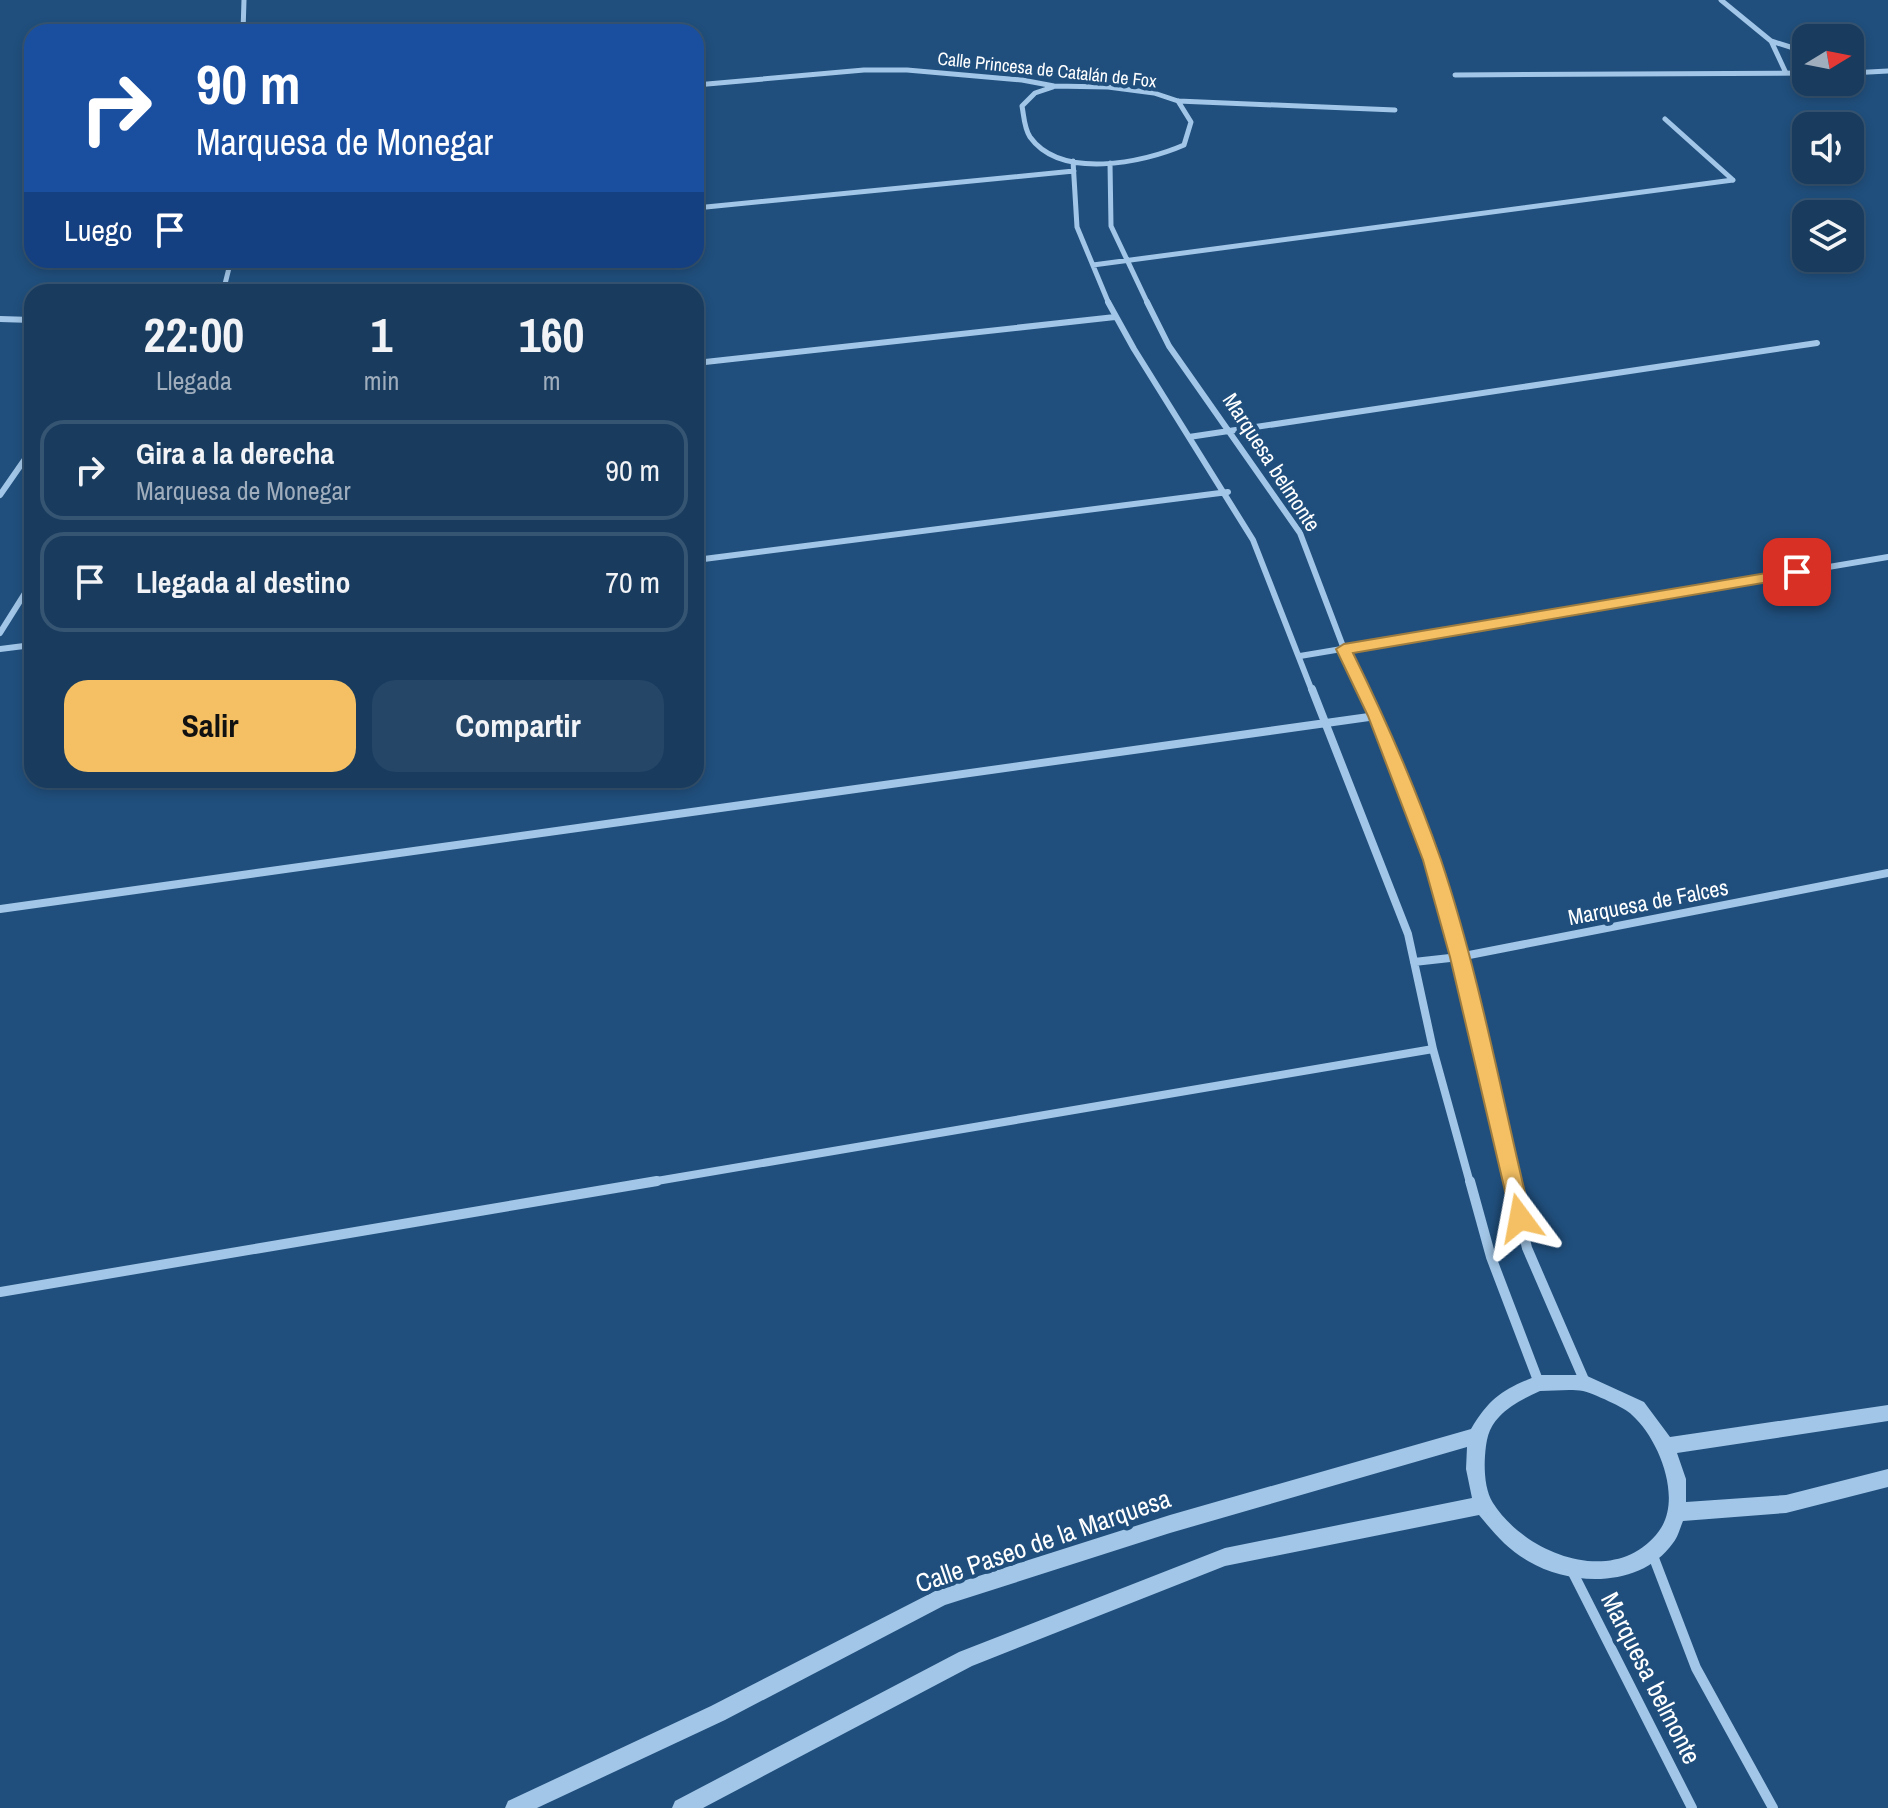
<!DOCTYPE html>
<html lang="es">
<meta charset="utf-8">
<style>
body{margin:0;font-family:"Archivo Narrow",sans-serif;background:#254667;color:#f1f3f6;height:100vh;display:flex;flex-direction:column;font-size:30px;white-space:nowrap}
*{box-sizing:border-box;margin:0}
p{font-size:26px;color:#9fadbc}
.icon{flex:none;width:44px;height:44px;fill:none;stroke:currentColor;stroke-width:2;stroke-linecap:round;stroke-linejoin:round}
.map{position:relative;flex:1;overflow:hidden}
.panel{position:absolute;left:24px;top:284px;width:680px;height:504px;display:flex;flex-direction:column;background:#183b5e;border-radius:24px;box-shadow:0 4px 12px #0003,0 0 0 2px #365573}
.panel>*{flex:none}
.hud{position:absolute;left:24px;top:24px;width:680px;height:244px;border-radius:24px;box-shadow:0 4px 12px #0003,0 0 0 2px #365573;background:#1a4fa0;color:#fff;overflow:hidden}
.needle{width:52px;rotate:80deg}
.fabs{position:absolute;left:1792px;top:24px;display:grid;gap:16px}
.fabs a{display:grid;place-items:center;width:72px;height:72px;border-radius:16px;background:#183b5e;box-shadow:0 4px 12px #0003,0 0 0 2px #365573;font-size:40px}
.pin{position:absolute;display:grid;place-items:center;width:68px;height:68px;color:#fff;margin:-34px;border-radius:16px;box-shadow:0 4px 12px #0006}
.me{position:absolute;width:88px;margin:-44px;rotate:347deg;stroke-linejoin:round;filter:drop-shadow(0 0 6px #0008)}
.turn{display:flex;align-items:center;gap:28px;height:168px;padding:0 40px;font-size:36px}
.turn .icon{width:104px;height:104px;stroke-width:2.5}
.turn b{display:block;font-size:56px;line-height:68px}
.then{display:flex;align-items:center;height:76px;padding:0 40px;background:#0003;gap:16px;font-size:30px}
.eta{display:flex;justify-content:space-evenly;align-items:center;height:136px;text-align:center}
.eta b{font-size:48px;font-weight:700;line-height:56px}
.action{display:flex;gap:16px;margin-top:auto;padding:16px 40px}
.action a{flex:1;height:92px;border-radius:24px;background:#f4c063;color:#111;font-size:32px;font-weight:700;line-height:92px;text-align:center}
.action a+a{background:#254667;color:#f1f3f6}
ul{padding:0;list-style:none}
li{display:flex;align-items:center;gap:24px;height:100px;margin:0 16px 12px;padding:0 24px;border:4px solid #365573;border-radius:24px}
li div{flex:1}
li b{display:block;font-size:30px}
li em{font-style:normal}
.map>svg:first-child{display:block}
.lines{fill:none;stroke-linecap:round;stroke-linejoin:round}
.minor-far3{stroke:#a2c6e7;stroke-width:5}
.minor-far2{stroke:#a2c6e7;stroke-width:6}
.minor-far1{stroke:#a2c6e7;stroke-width:8}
.minor{stroke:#a2c6e7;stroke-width:10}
.tertiary{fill:#a2c6e7;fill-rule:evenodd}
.route{fill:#f4c063;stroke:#9f7d40;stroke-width:2}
.labels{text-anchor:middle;stroke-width:8;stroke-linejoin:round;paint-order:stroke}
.far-street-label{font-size:18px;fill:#fff;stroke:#204f7d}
.street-label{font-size:22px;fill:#fff;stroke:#204f7d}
.near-street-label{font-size:26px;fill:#fff;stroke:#204f7d}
</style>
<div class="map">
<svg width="1888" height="1808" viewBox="0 0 1888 1808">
<rect width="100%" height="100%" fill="#204f7d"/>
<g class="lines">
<path class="minor-far3" d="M1721 0 1771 41 1806 52
M243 32 244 0
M1771 41 1786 73
M1850 73 1888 71
M1455 75 1806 73
M696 85 864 70H907L1022 80 1054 86 1108 87 1154 93 1178 101 1395 110
M1053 87 1035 93 1022 106C1024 116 1024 128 1030 137 1061 180 1143 163 1184 145L1191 122 1178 101
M1665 119 1733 180
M1073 161 1077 227 1109 304
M1110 163 1111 226 1148 304
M696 208 1074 171
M1093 265 1733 180
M223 292 231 260"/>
<path class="minor-far2" d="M1108 302 1134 349 1253 540 1312 691
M1147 302 1169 346 1300 533 1344 649 1364 691
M0 319 32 320
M696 363 1115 317
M1189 437 1817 343
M0 495 32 449
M696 560 1228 492
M0 633 32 582
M0 649 32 645
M1300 656 1888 557"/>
<path class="minor-far1" d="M1312 689 1408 934 1433 1049 1470 1183
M1363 689C1438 846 1472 1014 1512 1183
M0 909 1376 716
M1414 962 1459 957 1888 873
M645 1183 1433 1049"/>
<path class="minor" d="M1470 1181 1491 1257 1539 1383
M1511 1181 1527 1248 1585 1382
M0 1292 657 1181
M1652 1553 1696 1668 1773 1808
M1571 1569 1692 1808"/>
<path class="tertiary" d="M1539 1375H1585L1644 1402 1670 1437 1888 1405V1421L1677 1453 1686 1479V1502L1786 1495 1888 1469V1487L1786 1513 1683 1521C1680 1528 1678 1537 1673 1543 1641 1588 1572 1587 1528 1561 1507 1549 1494 1533 1479 1515L1225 1566 972 1666 703 1808H672L675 1801 959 1652 1225 1548 1472 1498 1466 1469 1467 1447 1170 1533 945 1605 725 1720 537 1808H505L508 1801 711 1706 941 1588 1170 1515 1471 1429C1491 1396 1504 1389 1539 1375ZM1540 1391C1554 1391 1570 1389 1583 1391 1592 1393 1626 1408 1632 1415 1659 1439 1683 1499 1659 1531 1616 1589 1526 1555 1493 1503 1485 1491 1484 1470 1485 1456 1486 1441 1488 1428 1499 1417 1510 1405 1525 1398 1540 1391Z"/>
</g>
<path class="route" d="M1797 568 1805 572 1803 576 1353 653C1386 720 1416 789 1441 860 1480 976 1502 1099 1531 1218L1528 1225 1520 1228 1513 1225 1450 957 1423 860 1368 716 1336 649 1344 644Z"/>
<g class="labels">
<g class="far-street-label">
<text transform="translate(1047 70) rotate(6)" y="6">Calle Princesa de Catalán de Fox</text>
</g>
<g class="street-label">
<text transform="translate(1272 462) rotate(57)" y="8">Marquesa belmonte</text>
<text transform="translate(1648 902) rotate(-11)" y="8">Marquesa de Falces</text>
</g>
<g class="near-street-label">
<text transform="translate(1043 1541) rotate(-19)" y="9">Calle Paseo de la Marquesa</text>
<text transform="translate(1651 1678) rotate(63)" y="9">Marquesa belmonte</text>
</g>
</g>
</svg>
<div class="fabs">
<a><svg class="needle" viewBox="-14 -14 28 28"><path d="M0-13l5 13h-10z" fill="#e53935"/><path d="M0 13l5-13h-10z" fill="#9fadbc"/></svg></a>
<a><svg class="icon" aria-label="sound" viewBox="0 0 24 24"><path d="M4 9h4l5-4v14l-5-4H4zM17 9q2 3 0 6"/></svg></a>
<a><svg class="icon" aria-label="layers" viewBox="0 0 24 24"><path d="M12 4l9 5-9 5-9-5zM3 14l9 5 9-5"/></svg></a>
</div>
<div class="pin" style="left:1797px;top:572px;background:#d93025"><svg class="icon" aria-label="arrive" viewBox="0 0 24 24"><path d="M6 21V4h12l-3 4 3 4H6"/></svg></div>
<svg class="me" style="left:1520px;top:1218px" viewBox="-20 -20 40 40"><path d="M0-17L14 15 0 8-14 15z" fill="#f4c063" stroke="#fff" stroke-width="4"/></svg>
<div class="hud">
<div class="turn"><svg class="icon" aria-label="right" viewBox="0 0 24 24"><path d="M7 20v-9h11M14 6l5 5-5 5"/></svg><div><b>90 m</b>Marquesa de Monegar</div></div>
<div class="then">Luego<svg class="icon" aria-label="arrive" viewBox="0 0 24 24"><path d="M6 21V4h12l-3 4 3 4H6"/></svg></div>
</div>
<section class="panel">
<div class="eta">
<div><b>22:00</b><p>Llegada</p></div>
<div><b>1</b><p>min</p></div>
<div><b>160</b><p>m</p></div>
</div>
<ul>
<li><svg class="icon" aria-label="right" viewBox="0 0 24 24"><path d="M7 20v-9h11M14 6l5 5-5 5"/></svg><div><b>Gira a la derecha</b><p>Marquesa de Monegar</p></div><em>90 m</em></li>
<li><svg class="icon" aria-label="arrive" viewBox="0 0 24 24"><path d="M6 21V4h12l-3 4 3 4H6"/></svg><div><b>Llegada al destino</b></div><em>70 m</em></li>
</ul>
<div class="action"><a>Salir</a><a>Compartir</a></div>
</section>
</div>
